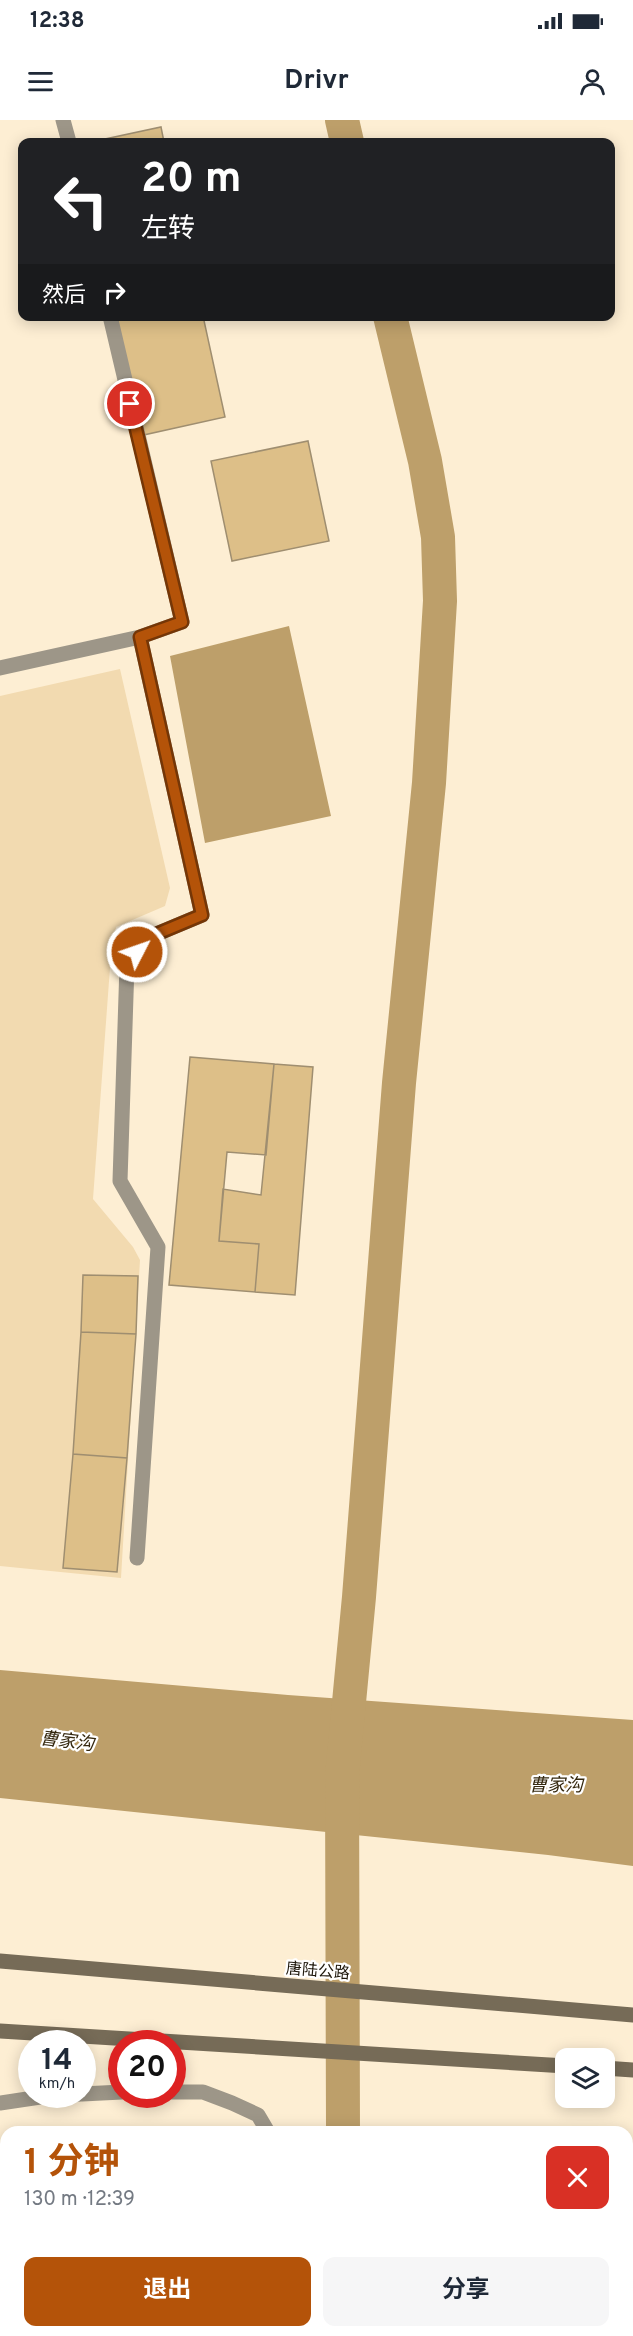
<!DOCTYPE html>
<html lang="zh">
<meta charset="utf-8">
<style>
body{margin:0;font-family:Overpass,"Noto Sans SC",sans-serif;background:#f6f6f7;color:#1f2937;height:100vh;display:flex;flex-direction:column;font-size:22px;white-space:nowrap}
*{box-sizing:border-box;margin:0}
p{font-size:20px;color:#747a83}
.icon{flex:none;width:33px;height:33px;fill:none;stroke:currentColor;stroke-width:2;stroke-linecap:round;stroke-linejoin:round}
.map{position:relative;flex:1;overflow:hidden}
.details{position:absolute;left:0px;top:2006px;width:633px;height:212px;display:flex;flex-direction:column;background:#fff;border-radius:18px 18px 0 0;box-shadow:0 3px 15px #0003}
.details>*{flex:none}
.guide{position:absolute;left:18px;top:18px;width:597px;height:183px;border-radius:12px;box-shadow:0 3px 15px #0003;background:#202124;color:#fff;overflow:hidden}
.tools{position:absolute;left:555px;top:1928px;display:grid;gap:12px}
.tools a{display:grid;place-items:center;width:60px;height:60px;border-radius:12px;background:#fff;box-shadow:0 3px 15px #0003;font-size:30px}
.speed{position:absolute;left:18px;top:1910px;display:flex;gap:12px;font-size:30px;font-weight:700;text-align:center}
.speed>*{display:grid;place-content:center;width:78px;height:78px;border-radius:50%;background:#fff;box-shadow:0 3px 15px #0003;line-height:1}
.speed small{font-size:15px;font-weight:400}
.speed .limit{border:9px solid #d22;background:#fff;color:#111}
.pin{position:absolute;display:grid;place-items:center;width:51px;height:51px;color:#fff;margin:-26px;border:3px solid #fff;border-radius:50%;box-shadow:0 2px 6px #0007}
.me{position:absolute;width:66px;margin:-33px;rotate:49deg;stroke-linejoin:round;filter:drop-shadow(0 0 4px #0008)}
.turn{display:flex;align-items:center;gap:21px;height:126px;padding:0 24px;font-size:27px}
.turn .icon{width:78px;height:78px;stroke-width:2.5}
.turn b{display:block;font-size:42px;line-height:51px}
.then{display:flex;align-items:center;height:57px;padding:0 24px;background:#0003;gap:12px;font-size:22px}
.round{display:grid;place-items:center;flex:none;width:63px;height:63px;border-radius:12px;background:#f6f6f7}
.headline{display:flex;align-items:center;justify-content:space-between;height:102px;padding:0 24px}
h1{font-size:36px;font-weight:700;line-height:45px;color:#b45309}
.button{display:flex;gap:12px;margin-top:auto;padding:12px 24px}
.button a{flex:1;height:69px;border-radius:12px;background:#b45309;color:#fff;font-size:24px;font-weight:700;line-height:69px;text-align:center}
.button a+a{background:#f6f6f7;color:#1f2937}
.status{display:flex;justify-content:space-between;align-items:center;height:42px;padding:0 30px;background:#fff;direction:ltr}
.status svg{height:16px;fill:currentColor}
header{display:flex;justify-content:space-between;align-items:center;height:78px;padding:0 24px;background:#fff;font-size:27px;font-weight:700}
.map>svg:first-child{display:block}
.green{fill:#f2dab0}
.water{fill:#bd9f6a}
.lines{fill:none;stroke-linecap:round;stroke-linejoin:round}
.canal{stroke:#bd9f6a;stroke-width:34}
.building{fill:#ddbf88;stroke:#9f8e70;stroke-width:1.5}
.lane{stroke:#9d9688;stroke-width:15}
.street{stroke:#9d9688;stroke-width:15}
.secondary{stroke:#766b57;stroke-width:15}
.route-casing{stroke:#753606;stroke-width:15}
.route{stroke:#b45309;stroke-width:10}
.labels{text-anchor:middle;stroke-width:4.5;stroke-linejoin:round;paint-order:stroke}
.street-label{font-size:16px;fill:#1e170b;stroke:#fff}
.water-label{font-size:18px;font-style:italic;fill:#35280f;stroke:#fff}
</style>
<div class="status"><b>12:38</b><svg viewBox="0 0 49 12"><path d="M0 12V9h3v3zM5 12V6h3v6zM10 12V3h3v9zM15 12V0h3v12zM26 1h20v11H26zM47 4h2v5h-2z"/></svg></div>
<header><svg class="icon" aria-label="menu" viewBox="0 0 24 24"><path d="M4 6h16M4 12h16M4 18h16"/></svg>Drivr<svg class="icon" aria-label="person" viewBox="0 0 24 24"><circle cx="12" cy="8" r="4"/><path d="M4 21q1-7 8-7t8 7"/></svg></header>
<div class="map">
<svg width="633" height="2216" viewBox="0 0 633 2216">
<rect width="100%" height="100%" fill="#fdeed3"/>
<path class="green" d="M120 549 170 768 165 786 116 807 111 834 93 1079 133 1127 140 1140 121 1458 0 1446V576Z"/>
<path class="water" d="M289 506 331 696 205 723 170 536Z
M0 1550 288 1575 633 1600V1746L548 1735 0 1678Z"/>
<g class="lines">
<path class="canal" d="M342 0 347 22
M343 2012 342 1656 359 1477 399 963 429 663 440 481 438 417 425 341 390 196
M353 2211 354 2216"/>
</g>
<path class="building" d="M161 7 164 22H91Z
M113 196H203L225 297 139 316Z
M308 321 329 421 232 441 211 341Z
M190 937 274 944 266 1035 227 1032 219 1121 259 1124 255 1172 169 1165Z
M274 944 313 947 295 1175 255 1172 259 1124 219 1121 223 1069 261 1075Z
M83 1155 138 1156 136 1214 81 1212Z
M81 1212 136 1214 127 1338 73 1334Z
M73 1334 127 1338 117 1452 63 1448Z
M0 2055H6V2211H42V2216H0Z
M177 2211H242V2216H176Z
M461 2211H522V2216H461Z"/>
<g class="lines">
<path class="lane" d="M63 0 69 22
M110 196 182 502 140 517 202 795 147 818 127 845 120 1061 158 1127 137 1438
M0 548 140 517
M155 2211V2216
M85 2216 86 2211"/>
<path class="street" d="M172 1972H203L232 1983 258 1995 268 2012
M82 1974 122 1972
M0 1983 47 1976 81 1974
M292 2211V2216"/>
<path class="secondary" d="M0 1841 633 1895
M0 1911 566 1946
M604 1948 633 1950"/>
</g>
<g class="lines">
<g class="route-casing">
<path id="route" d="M130 284 182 502 140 517 202 795 147 818 137 832"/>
</g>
<use href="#route" class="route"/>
</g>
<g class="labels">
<g class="street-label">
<text transform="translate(318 1850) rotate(5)" y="6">唐陆公路</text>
</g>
<g class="water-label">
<text transform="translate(67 1621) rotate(7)" y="6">曹家沟</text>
<text x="556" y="1671">曹家沟</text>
</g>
</g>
</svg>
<div class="tools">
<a><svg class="icon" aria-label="layers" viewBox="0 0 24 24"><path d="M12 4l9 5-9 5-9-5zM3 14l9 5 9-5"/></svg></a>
</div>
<div class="speed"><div>14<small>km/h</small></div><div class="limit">20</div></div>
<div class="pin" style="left:130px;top:284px;background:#d93025"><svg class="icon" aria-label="arrive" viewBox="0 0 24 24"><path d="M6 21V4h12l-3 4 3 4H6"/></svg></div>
<svg class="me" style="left:137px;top:832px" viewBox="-20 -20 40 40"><circle r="17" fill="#b45309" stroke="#fff" stroke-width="3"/><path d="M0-11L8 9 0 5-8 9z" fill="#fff"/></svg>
<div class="guide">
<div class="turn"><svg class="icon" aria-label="left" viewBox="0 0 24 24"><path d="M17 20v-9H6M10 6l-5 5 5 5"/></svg><div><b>20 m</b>左转</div></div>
<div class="then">然后<svg class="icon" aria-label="right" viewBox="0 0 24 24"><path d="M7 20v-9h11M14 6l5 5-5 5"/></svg></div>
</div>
<section class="details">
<div class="headline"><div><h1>1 分钟</h1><p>130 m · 12:39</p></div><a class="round" style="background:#d93025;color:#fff"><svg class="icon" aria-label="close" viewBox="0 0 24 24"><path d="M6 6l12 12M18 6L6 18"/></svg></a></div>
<div class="button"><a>退出</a><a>分享</a></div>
</section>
</div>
